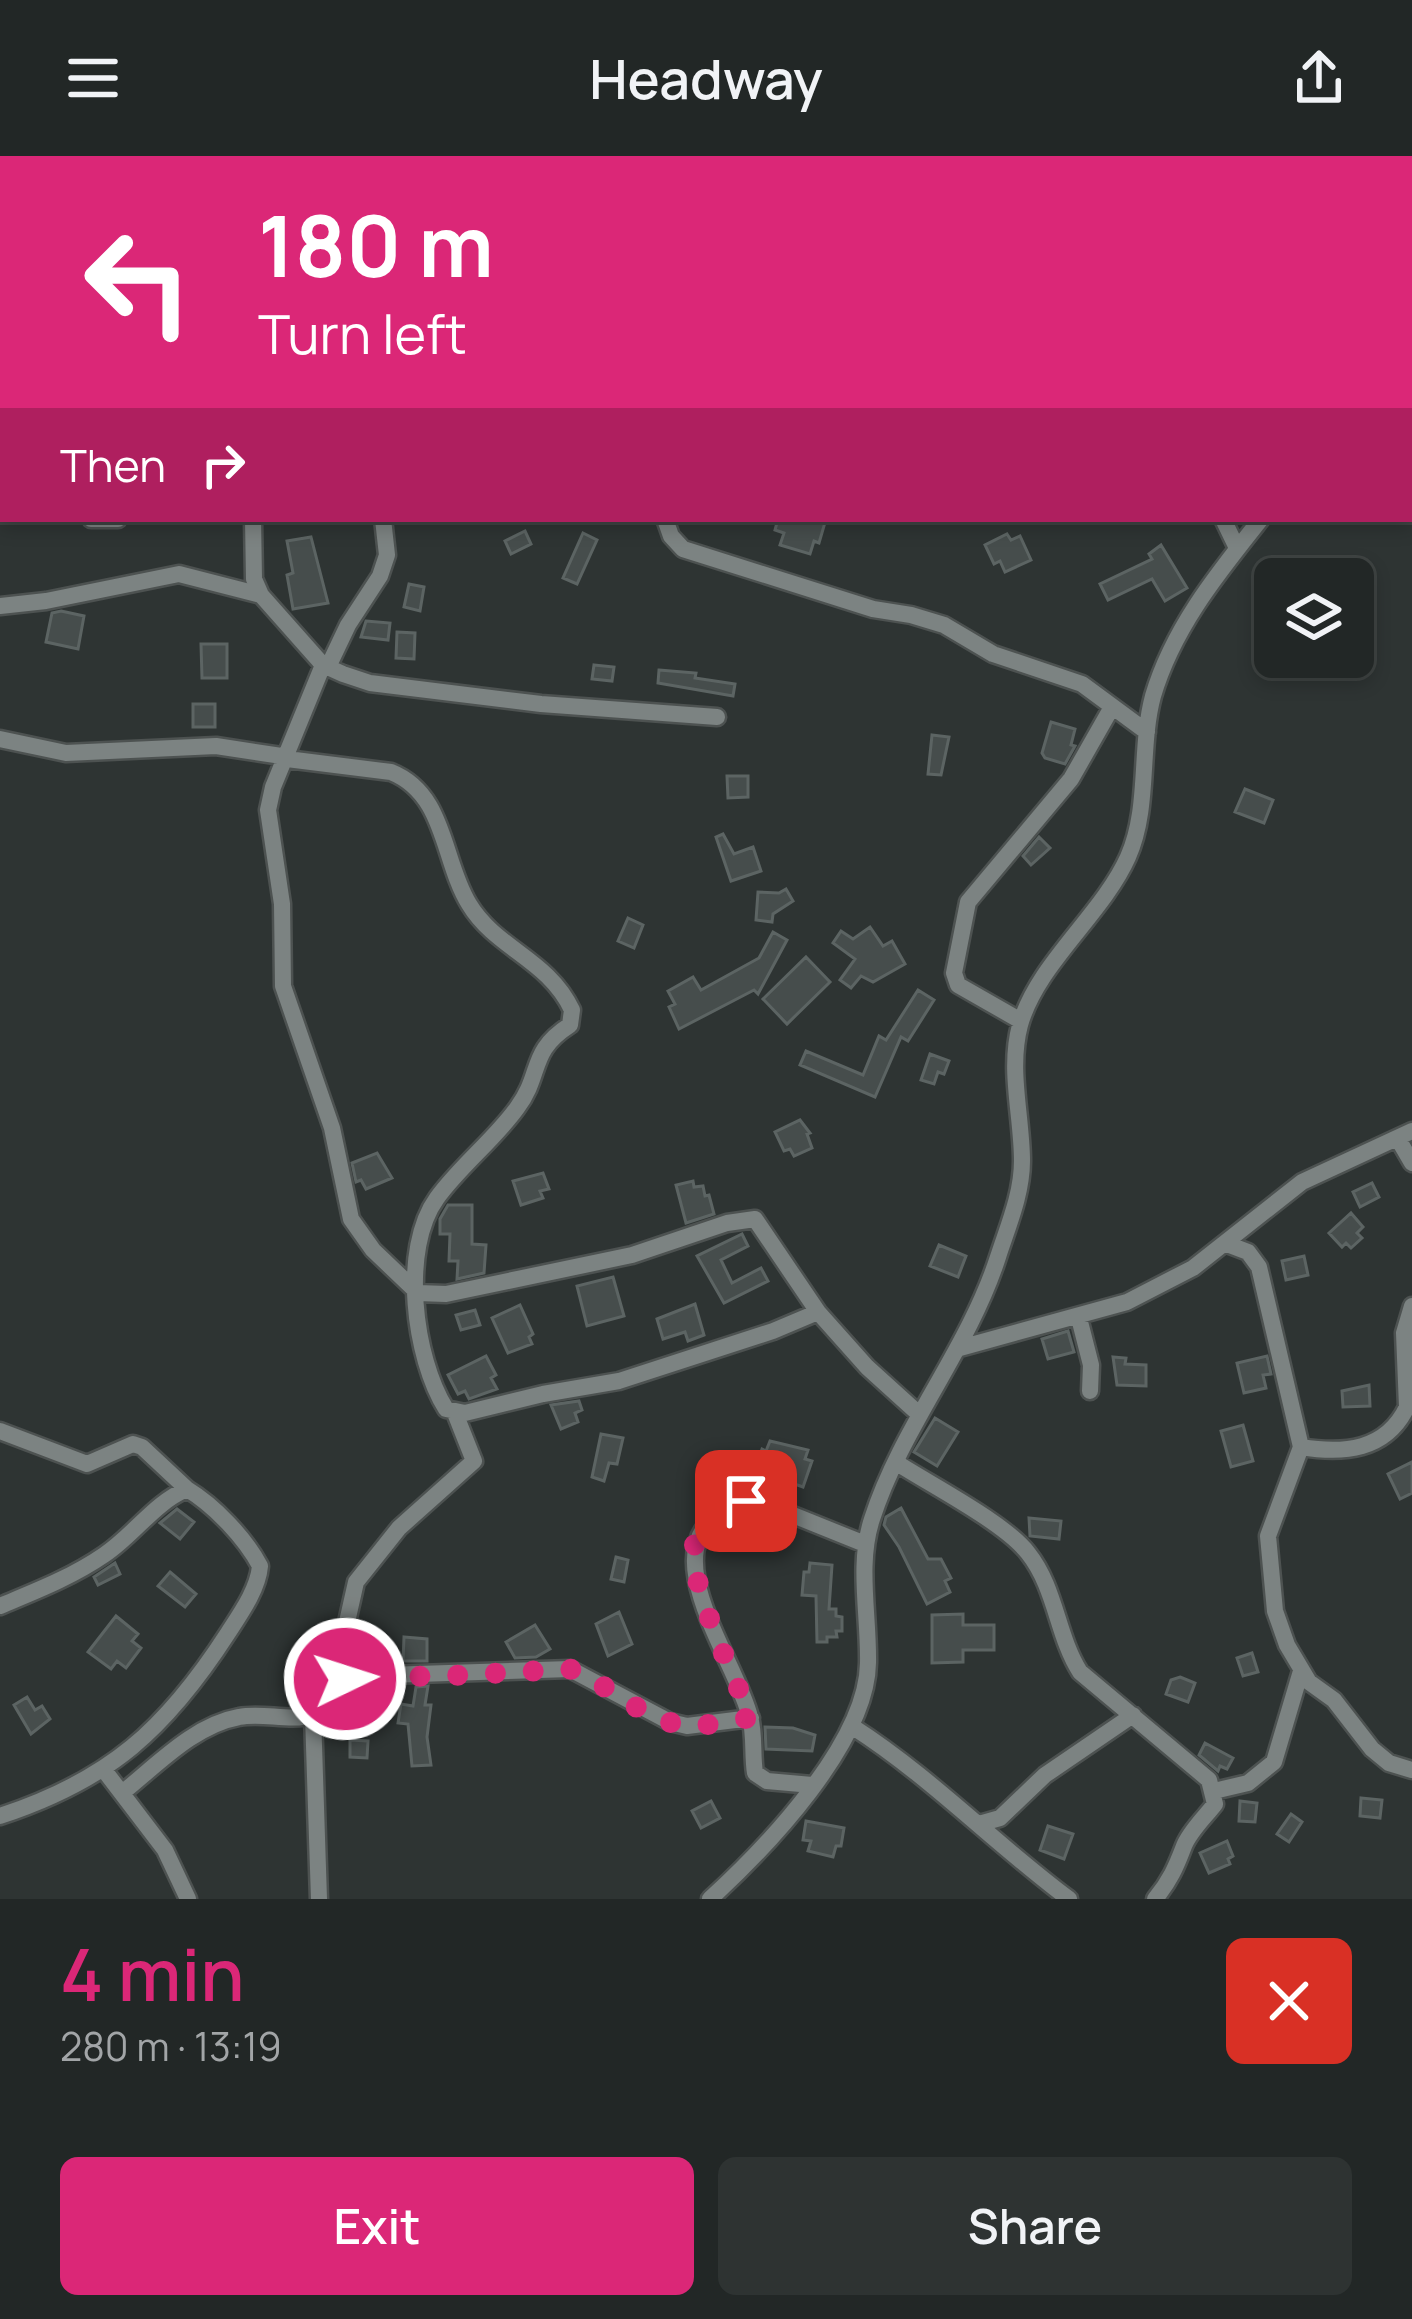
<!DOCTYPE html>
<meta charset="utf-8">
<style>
body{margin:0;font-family:Manrope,sans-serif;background:#2e3332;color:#f1f3f6;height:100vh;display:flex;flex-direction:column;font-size:45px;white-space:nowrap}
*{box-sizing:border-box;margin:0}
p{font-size:39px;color:#a2a5a7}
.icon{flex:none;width:66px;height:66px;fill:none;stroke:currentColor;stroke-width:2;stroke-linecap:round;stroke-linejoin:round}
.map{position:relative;height:1743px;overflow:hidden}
.drawer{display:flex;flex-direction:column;background:#222726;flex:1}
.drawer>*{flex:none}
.hud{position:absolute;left:0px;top:0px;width:1413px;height:366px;box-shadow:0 6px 18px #0003,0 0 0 3px #3f4443;background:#db2777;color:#fff;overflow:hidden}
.fabs{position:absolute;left:1254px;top:402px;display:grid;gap:24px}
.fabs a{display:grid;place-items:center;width:120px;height:120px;border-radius:18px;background:#222726;box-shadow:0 6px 18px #0003,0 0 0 3px #3f4443;font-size:60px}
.pin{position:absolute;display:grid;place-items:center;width:102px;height:102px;color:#fff;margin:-51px;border-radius:24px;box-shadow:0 6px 18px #0006}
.me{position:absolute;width:132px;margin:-66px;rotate:86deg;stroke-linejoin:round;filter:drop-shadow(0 0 9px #0008)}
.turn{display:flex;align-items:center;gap:42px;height:252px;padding:0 60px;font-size:54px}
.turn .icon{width:156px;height:156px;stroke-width:2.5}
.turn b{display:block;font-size:84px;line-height:102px}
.then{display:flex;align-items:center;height:114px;padding:0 60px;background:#0003;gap:24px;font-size:45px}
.round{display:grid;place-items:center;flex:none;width:126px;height:126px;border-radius:18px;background:#2e3332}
.head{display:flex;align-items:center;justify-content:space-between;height:204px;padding:0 60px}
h1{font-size:72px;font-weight:600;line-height:90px;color:#db2777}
.cta{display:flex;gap:24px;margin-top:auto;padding:24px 60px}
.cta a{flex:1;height:138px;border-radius:18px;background:#db2777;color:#fff;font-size:48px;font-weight:600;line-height:138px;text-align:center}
.cta a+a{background:#2e3332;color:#f1f3f6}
header{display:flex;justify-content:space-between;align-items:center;height:156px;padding:0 60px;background:#222726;font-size:54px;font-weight:600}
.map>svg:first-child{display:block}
.building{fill:#464d4c;stroke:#5c6463;stroke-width:3}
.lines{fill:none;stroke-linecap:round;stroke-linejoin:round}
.minor-casing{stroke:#4d5251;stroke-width:21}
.minor{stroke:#7c8382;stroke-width:16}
.route{stroke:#db2777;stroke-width:21;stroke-dasharray:0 37.8}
</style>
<header><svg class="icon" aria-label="menu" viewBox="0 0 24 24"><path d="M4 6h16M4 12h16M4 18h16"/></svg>Headway<svg class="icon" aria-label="share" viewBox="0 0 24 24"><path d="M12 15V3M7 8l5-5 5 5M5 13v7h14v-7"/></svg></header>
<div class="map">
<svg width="1412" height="1743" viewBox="0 0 1412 1743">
<rect width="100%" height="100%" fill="#2e3433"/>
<path class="building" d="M778 363H826L819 387 814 385 810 398 780 389 784 377 775 374Z
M525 375 531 388 511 398 505 385Z
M583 377 597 384 577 428 563 422Z
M1007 378 1011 384 1020 380 1031 404 1005 416 1000 405 994 408 985 389Z
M311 381 328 447 293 453 287 419 293 417 287 385Z
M1161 389 1187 432 1165 445 1152 423 1108 444 1100 428 1152 403 1149 398Z
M409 428 424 431 420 455 404 451Z
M61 455 84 460 78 493 46 486 52 457Z
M366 465 390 467 388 484 361 481Z
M397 476 415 477 414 503 396 502Z
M201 488H227V522H202Z
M594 509 614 511 612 525 592 523Z
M659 514 696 517 695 522 735 528 733 540 658 527Z
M193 548H215V571H193Z
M1051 566 1075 573 1071 589 1075 590 1065 608 1045 602 1042 597Z
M932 579 949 581 941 619 928 618Z
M727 620H748V641L728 642Z
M1245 633 1273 644 1264 667 1235 656Z
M723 678 734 698 753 691 761 715 731 725 716 681Z
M1039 681 1050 692 1031 709 1023 700Z
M786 733 793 745 773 758 772 766 756 764 758 736 779 737Z
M628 762 643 769 634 792 618 785Z
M870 771 883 790 892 785 905 808 873 826 861 820 851 832 840 824 855 803 833 787 841 775 853 783Z
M773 776 787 784 758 838 754 834 679 873 669 851 675 848 668 835 693 821 701 834 759 802Z
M806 801 830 826 787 868 763 843Z
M918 834 934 844 908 885 901 881 875 941 800 909 806 895 863 919 879 880 886 884Z
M930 898 949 905 944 918 938 916 934 928 921 924Z
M800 964 810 977 807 978 812 992 794 1000 790 993 784 995 775 976Z
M377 997 392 1022 366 1033 361 1024 356 1026 352 1007Z
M543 1017 549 1033 540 1035 543 1042 521 1049 513 1025Z
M693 1025 694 1031 703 1030 705 1040 709 1039 714 1058 686 1067 676 1029Z
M1372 1027 1379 1041 1360 1051 1353 1036Z
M448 1049H472V1088L486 1089 484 1117 457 1123 458 1105H449L450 1078H440V1063Z
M1351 1057 1363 1071 1357 1077 1362 1082 1351 1092 1346 1087 1342 1091 1329 1077Z
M742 1078 748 1090 721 1104 732 1127 761 1112 768 1125 724 1147 697 1100Z
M939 1089 966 1100 958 1121 930 1110Z
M1304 1100 1308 1119 1286 1124 1282 1105Z
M613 1121 624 1160 587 1170 577 1130Z
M695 1148 704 1179 688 1185 685 1176 663 1183 657 1163Z
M520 1149 533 1178 529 1181 532 1188 508 1197 492 1162Z
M475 1154 480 1169 461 1174 456 1159Z
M1068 1175 1074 1196 1048 1203 1042 1183Z
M486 1200 496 1219 491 1222 497 1233 469 1243 465 1235 458 1238 448 1219Z
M1267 1200 1271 1218 1263 1219 1266 1232 1244 1237 1237 1207Z
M1113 1201 1126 1202 1125 1208 1146 1209V1230L1117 1229Z
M1369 1229 1370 1250 1343 1251 1342 1235Z
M579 1245 582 1254 575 1257 578 1266 561 1273 551 1249Z
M935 1262 958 1276 937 1310 914 1296Z
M1243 1269 1253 1305 1231 1311 1221 1275Z
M601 1278 623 1282 617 1308 609 1307 604 1325 592 1321Z
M770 1285 808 1294 805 1303 812 1305 803 1331 755 1314 762 1293 766 1295Z
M1412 1306V1337L1400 1343 1388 1318Z
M901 1352 928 1403H941L951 1422 945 1425 950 1436 927 1448 899 1391 884 1369 886 1361Z
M177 1353 194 1366 180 1383 160 1367Z
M1029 1362 1061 1365 1059 1383 1030 1380Z
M616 1401 628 1404 624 1426 611 1423Z
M115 1407 120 1418 98 1429 94 1421Z
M810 1407 832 1409 829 1453H836V1460L842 1461V1475H836L837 1481H827V1486H817L816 1440 802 1439 804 1416H809Z
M170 1416 196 1438 185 1451 158 1430Z
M619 1456 632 1488 608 1500 596 1468Z
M963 1458V1469H994V1494H963V1506L932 1507V1459Z
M116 1460 138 1478 132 1485 141 1492 126 1512 117 1505 111 1513 88 1496Z
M535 1469 550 1493 536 1501 515 1502 506 1486Z
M404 1481 427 1483V1505H403Z
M1252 1497 1258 1516 1243 1520 1237 1502Z
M1180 1521 1195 1527 1188 1546 1166 1538 1171 1524Z
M428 1530 425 1549H431L427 1581 431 1609 412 1610 408 1568 398 1567 401 1548 413 1550 416 1531Z
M27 1541 35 1554 42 1550 50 1563 31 1578 14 1549Z
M765 1571 793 1572 815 1579 812 1595 766 1593Z
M350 1584 368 1585 367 1602 350 1601Z
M1205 1587 1233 1602 1227 1613 1220 1610 1218 1615 1199 1599Z
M1361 1642 1382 1644 1380 1662 1360 1660Z
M711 1645 720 1662 701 1672 692 1655Z
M1240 1645 1257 1647 1255 1666 1239 1665Z
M1291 1658 1302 1666 1289 1686 1277 1678Z
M806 1665 844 1672 841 1690H836L833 1701 808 1695 811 1685 803 1684Z
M1048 1670 1073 1678 1064 1703 1040 1694Z
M1227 1685 1233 1700 1228 1703 1230 1708 1209 1717 1200 1697Z"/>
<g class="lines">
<g class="minor-casing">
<path id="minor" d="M144 0 145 3
M664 0 665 3
M246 3 248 0
M411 3V0
M874 3 875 0
M1410 201H1412
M0 274 3 276
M91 363H118
M253 363 254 423 261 439 323 509 343 518 370 527 541 548 717 561
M665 363 671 380 683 393 873 453 911 459 944 469 993 498 1082 528 1147 576
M1223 363 1236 390
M0 450 46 445 179 418 261 439
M323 509 273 631 268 654 282 748 283 830 332 972 351 1063 373 1094 418 1137 446 1138 632 1099 727 1067 755 1063 818 1156 867 1211 920 1259
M328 511 348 469 380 420 387 399 383 363
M0 583 66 597 216 590 288 601
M287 603 391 616C446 638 442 704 469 748 496 793 548 803 572 854L570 869C528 896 543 917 517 952 494 984 461 1009 437 1042 400 1093 414 1202 446 1253L465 1257 543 1238 619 1225 773 1175 818 1156
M1021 865 958 829 954 817 968 746 1071 623 1112 551
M1398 983 1412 1007
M1227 1088 1248 1096 1259 1111 1301 1291 1268 1380 1275 1455 1287 1489 1309 1526 1334 1544 1372 1593 1389 1607 1412 1614
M1079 1162 1091 1209 1090 1235
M960 1192 1127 1146 1193 1112 1302 1026 1412 975
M0 1275 87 1308 133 1288 142 1291 187 1333
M1301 1291C1343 1298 1386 1295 1407 1251L1404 1177 1412 1150
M897 1307C931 1329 1005 1367 1028 1397 1056 1432 1057 1480 1080 1516L1209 1624 1215 1648C1205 1661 1190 1675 1184 1690 1176 1711 1170 1725 1155 1743
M0 1450C36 1435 72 1421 104 1399 134 1379 154 1347 187 1333 215 1350 245 1382 260 1410 258 1433 241 1457 228 1477 166 1573 110 1624 0 1660
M328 1538 329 1498 347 1466 356 1426 399 1372 474 1305 455 1257
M313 1559 319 1743
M853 1571C931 1621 995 1688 1069 1743
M104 1614 165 1694 188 1743
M812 1629 767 1625 755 1617C752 1599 755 1579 750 1561 737 1506 655 1400 719 1358 734 1348 745 1345 763 1347L865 1388
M1214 1635 1248 1627 1274 1606 1301 1515
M122 1637C156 1610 194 1569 239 1561 263 1556 289 1566 313 1559L337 1527 356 1520 570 1513 670 1566 687 1570 751 1562
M979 1668 1000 1662 1045 1619 1133 1559
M710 1743C767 1691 867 1586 868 1507 869 1459 857 1408 872 1363 902 1270 968 1194 998 1101 1008 1070 1022 1038 1022 1005 1022 960 1008 914 1020 869 1037 808 1102 759 1128 701 1150 652 1139 592 1153 540 1173 472 1218 417 1261 363"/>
</g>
<use href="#minor" class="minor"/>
</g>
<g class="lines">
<path class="route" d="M345 1523 384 1517 427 1521 570 1513C608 1527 642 1564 683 1569 704 1572 729 1564 751 1562 737 1525 682 1417 696 1384 705 1363 726 1352 746 1345"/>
</g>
</svg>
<div class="fabs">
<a><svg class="icon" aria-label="layers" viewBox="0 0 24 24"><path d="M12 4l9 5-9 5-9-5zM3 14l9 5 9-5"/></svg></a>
</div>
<div class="pin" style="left:746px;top:1345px;background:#d93025"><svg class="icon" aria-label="arrive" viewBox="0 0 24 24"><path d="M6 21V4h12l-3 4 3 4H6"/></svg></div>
<svg class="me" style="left:345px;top:1523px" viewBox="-20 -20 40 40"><circle r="17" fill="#db2777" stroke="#fff" stroke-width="3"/><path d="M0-11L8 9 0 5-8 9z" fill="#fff"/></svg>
<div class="hud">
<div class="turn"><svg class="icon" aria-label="left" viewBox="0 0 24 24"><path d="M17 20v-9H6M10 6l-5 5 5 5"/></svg><div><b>180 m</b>Turn left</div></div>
<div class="then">Then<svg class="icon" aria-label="right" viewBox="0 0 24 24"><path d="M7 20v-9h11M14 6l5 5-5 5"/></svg></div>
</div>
</div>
<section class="drawer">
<div class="head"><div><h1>4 min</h1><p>280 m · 13:19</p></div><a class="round" style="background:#d93025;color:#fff"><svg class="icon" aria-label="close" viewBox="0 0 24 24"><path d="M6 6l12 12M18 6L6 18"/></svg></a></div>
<div class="cta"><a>Exit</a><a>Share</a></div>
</section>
